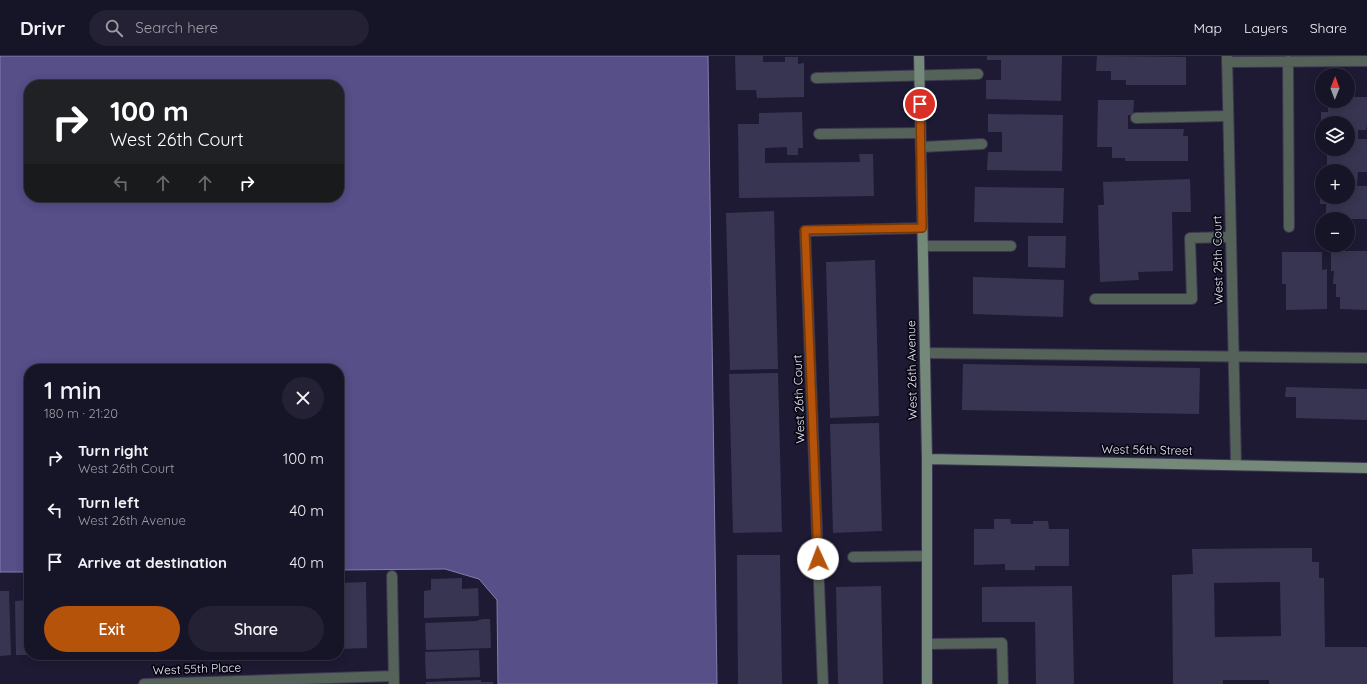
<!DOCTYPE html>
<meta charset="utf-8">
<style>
body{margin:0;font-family:Quicksand,sans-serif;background:#232133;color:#f1f3f6;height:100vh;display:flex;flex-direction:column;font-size:15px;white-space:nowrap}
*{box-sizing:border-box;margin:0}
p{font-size:13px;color:#9e9ea7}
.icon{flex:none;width:22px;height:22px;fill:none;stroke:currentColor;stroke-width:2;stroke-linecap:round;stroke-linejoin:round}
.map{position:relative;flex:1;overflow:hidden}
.side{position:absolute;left:24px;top:308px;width:320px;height:296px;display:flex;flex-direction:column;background:#161427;border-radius:16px;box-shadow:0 2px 10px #0003,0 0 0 1px #353344}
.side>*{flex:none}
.banner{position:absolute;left:24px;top:24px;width:320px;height:122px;border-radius:16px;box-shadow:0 2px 10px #0003,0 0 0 1px #353344;background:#202124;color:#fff;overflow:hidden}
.needle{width:26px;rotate:1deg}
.controls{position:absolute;left:1315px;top:12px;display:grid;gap:8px}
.controls a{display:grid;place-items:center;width:40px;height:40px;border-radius:50%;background:#161427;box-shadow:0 2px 10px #0003,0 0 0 1px #353344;font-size:20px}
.pin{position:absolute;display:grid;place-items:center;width:34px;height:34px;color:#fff;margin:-17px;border:2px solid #fff;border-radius:50%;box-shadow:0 1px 4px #0007}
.me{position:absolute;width:44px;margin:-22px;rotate:358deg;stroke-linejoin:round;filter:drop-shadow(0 0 3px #0008)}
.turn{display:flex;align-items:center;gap:14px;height:84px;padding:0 20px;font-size:18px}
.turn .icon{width:52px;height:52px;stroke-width:2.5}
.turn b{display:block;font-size:28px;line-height:34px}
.lanes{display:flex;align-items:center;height:38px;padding:0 20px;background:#0003;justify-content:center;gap:20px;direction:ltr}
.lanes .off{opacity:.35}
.round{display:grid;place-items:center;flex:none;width:42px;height:42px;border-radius:21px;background:#232133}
.head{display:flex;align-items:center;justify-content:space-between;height:68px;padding:0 20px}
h1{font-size:24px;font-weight:600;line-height:30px}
.action{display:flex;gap:8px;margin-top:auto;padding:8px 20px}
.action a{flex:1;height:46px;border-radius:24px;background:#b45309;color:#fff;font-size:16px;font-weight:600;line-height:46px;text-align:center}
.action a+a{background:#232133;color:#f1f3f6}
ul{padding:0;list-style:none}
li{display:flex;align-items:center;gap:12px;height:52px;padding:0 20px}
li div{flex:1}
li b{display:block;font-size:15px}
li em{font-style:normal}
header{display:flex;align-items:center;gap:24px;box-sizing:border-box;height:56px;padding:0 20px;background:#161427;border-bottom:1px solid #353344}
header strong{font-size:19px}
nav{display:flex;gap:22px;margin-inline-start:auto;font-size:14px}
.search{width:280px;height:36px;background:#232133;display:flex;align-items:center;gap:10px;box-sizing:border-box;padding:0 14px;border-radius:22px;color:#9e9ea7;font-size:15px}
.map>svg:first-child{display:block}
.water{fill:#564f88;stroke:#837eab;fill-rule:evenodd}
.building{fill:#383552;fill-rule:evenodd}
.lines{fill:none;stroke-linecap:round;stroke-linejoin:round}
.lane-casing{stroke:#3b3750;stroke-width:12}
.street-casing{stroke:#3b3750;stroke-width:12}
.secondary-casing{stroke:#3b3750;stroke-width:12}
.lane{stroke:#556259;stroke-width:10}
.street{stroke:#556259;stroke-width:10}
.secondary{stroke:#74897a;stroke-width:10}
.route-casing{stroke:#753606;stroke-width:10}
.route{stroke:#b45309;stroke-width:7}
.labels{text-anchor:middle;stroke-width:3.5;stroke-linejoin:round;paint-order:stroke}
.street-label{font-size:12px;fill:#ececfe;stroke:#080712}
</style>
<header>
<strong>Drivr</strong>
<div class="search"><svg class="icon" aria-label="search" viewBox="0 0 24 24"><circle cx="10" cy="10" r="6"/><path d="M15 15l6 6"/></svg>Search here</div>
<nav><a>Map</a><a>Layers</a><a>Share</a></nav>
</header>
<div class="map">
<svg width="1367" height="628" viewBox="0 0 1367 628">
<rect width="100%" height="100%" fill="#1e1a34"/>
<path class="water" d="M0 0H708L717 628H498L497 544 479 523 445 513 339 514V313H29V516H0ZM29 29H339V141H29Z"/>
<path class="building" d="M735 0H763V6H785V1H798V8L804 7V41L757 42 756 34H736Z
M987 0H1062L1061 45 986 43V24H1001V4H987Z
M1097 0 1186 1V29H1126V24H1111V15H1096Z
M1348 41H1367V68L1366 74H1358V83H1367V116H1358L1357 130H1367V163H1326V148H1320V113H1327V93H1348V67H1321V56H1328V45H1348ZM1322 115H1348V141H1322Z
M1098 44H1134L1133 59H1128V73H1184L1183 80H1188V105H1125V102H1112V91H1097Z
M802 56 803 92H798V99H787V91L765 92V107L860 106 859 98H873L874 140 739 142 738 68H759V57Z
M988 58 1063 59 1062 115 987 114 988 96H1002V76H988Z
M1190 123 1191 156H1172L1173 215 1138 216 1139 224 1100 226 1098 149H1104L1103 126Z
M975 131 1064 132 1063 167 974 166Z
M774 155 778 313 730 314 726 157Z
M1028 180H1066L1065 212 1028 211Z
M1331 195H1367V254L1340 253V241H1336V228H1333L1334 215H1331Z
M1282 196H1322V214L1327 213V253L1286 254V228H1282Z
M875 204 879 360 830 362 826 206Z
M973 221 1064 224 1063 261 973 258Z
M963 308 1200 312 1199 358 962 354Z
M778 317 782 476 733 477 729 318Z
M1286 331 1367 333V364L1296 362V341H1285Z
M879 367 882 475 833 477 830 368Z
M994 463H1010L1011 468H1033V465H1048L1049 473H1069V510H1035V514H1005V508L974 509V473H994Z
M1312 492V506H1319V522H1324L1325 591H1367V628H1269V624H1223V628H1173L1172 519 1193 518 1192 493ZM1280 526 1281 580 1215 581 1214 527Z
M737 499H780L782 628H738Z
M462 522V533L478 532 479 560 424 562V535L431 534V523Z
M366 526 367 592 341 593 339 527Z
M881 530 883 628H838L836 531Z
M1072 530 1074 628H1036L1035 566H982V531Z
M0 535H9L11 599 0 600Z
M29 544V599H16L15 545Z
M484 563H490L491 592 426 594 425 567 478 565V564Z
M479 594 480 621 426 623 425 596Z
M481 624V626H493V628H426V626Z"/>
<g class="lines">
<g class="lane-casing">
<path id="lane" d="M1288 5 1289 171
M1227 6 1367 5
M816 22 978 18
M1136 62 1228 60
M819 78 920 77
M921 91 982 88
M923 190H1011
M1095 243H1192L1190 182 1231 181
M925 297 1367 302
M853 501 927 500
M927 588 1002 587 1003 628"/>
</g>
<g class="street-casing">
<path id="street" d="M1227 0 1236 408
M392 520 394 628
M144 628 394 620
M823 628 805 175 922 172"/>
</g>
<g class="secondary-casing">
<path id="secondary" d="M919 0 927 403V628
M927 403 1367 412"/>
</g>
<use href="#lane" class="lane"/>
<use href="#street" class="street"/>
<use href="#secondary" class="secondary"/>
</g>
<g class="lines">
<g class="route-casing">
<path id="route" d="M818 503 805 174 922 172 920 48"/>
</g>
<use href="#route" class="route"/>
</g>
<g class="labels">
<g class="street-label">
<text transform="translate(1218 204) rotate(-91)" y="4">West 25th Court</text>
<text transform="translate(912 314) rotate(-91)" y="4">West 26th Avenue</text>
<text transform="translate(799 343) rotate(-92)" y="4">West 26th Court</text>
<text transform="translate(1147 394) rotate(1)" y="4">West 56th Street</text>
<text transform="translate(197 613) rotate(-2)" y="4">West 55th Place</text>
</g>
</g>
</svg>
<div class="controls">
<a><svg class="needle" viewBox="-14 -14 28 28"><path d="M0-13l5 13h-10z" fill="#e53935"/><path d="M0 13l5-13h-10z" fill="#9e9ea7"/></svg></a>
<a><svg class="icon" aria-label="layers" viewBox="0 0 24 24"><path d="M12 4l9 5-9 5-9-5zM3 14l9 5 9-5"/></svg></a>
<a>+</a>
<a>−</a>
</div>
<div class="pin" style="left:920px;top:48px;background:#d93025"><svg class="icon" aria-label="arrive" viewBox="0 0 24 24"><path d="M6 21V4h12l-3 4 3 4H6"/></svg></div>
<svg class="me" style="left:818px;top:503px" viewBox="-20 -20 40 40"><circle r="19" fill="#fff"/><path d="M0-13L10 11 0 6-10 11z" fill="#b45309"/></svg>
<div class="banner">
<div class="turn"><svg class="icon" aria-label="right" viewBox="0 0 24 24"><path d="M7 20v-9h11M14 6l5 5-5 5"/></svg><div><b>100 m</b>West 26th Court</div></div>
<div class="lanes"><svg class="icon off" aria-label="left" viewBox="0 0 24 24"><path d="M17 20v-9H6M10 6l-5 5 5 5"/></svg><svg class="icon off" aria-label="ahead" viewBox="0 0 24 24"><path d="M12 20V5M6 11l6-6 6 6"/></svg><svg class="icon off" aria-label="ahead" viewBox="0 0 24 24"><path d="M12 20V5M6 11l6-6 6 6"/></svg><svg class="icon" aria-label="right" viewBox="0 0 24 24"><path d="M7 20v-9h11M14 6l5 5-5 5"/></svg></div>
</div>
<section class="side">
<div class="head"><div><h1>1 min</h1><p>180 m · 21:20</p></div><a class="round"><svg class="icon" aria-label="close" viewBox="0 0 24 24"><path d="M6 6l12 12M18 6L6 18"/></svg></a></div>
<ul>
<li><svg class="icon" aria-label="right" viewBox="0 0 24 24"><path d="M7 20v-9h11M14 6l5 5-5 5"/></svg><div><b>Turn right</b><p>West 26th Court</p></div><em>100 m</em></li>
<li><svg class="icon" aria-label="left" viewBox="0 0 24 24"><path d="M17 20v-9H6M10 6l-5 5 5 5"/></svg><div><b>Turn left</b><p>West 26th Avenue</p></div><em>40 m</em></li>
<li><svg class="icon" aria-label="arrive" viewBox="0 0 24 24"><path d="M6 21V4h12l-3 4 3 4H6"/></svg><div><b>Arrive at destination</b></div><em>40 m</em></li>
</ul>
<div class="action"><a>Exit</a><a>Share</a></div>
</section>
</div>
